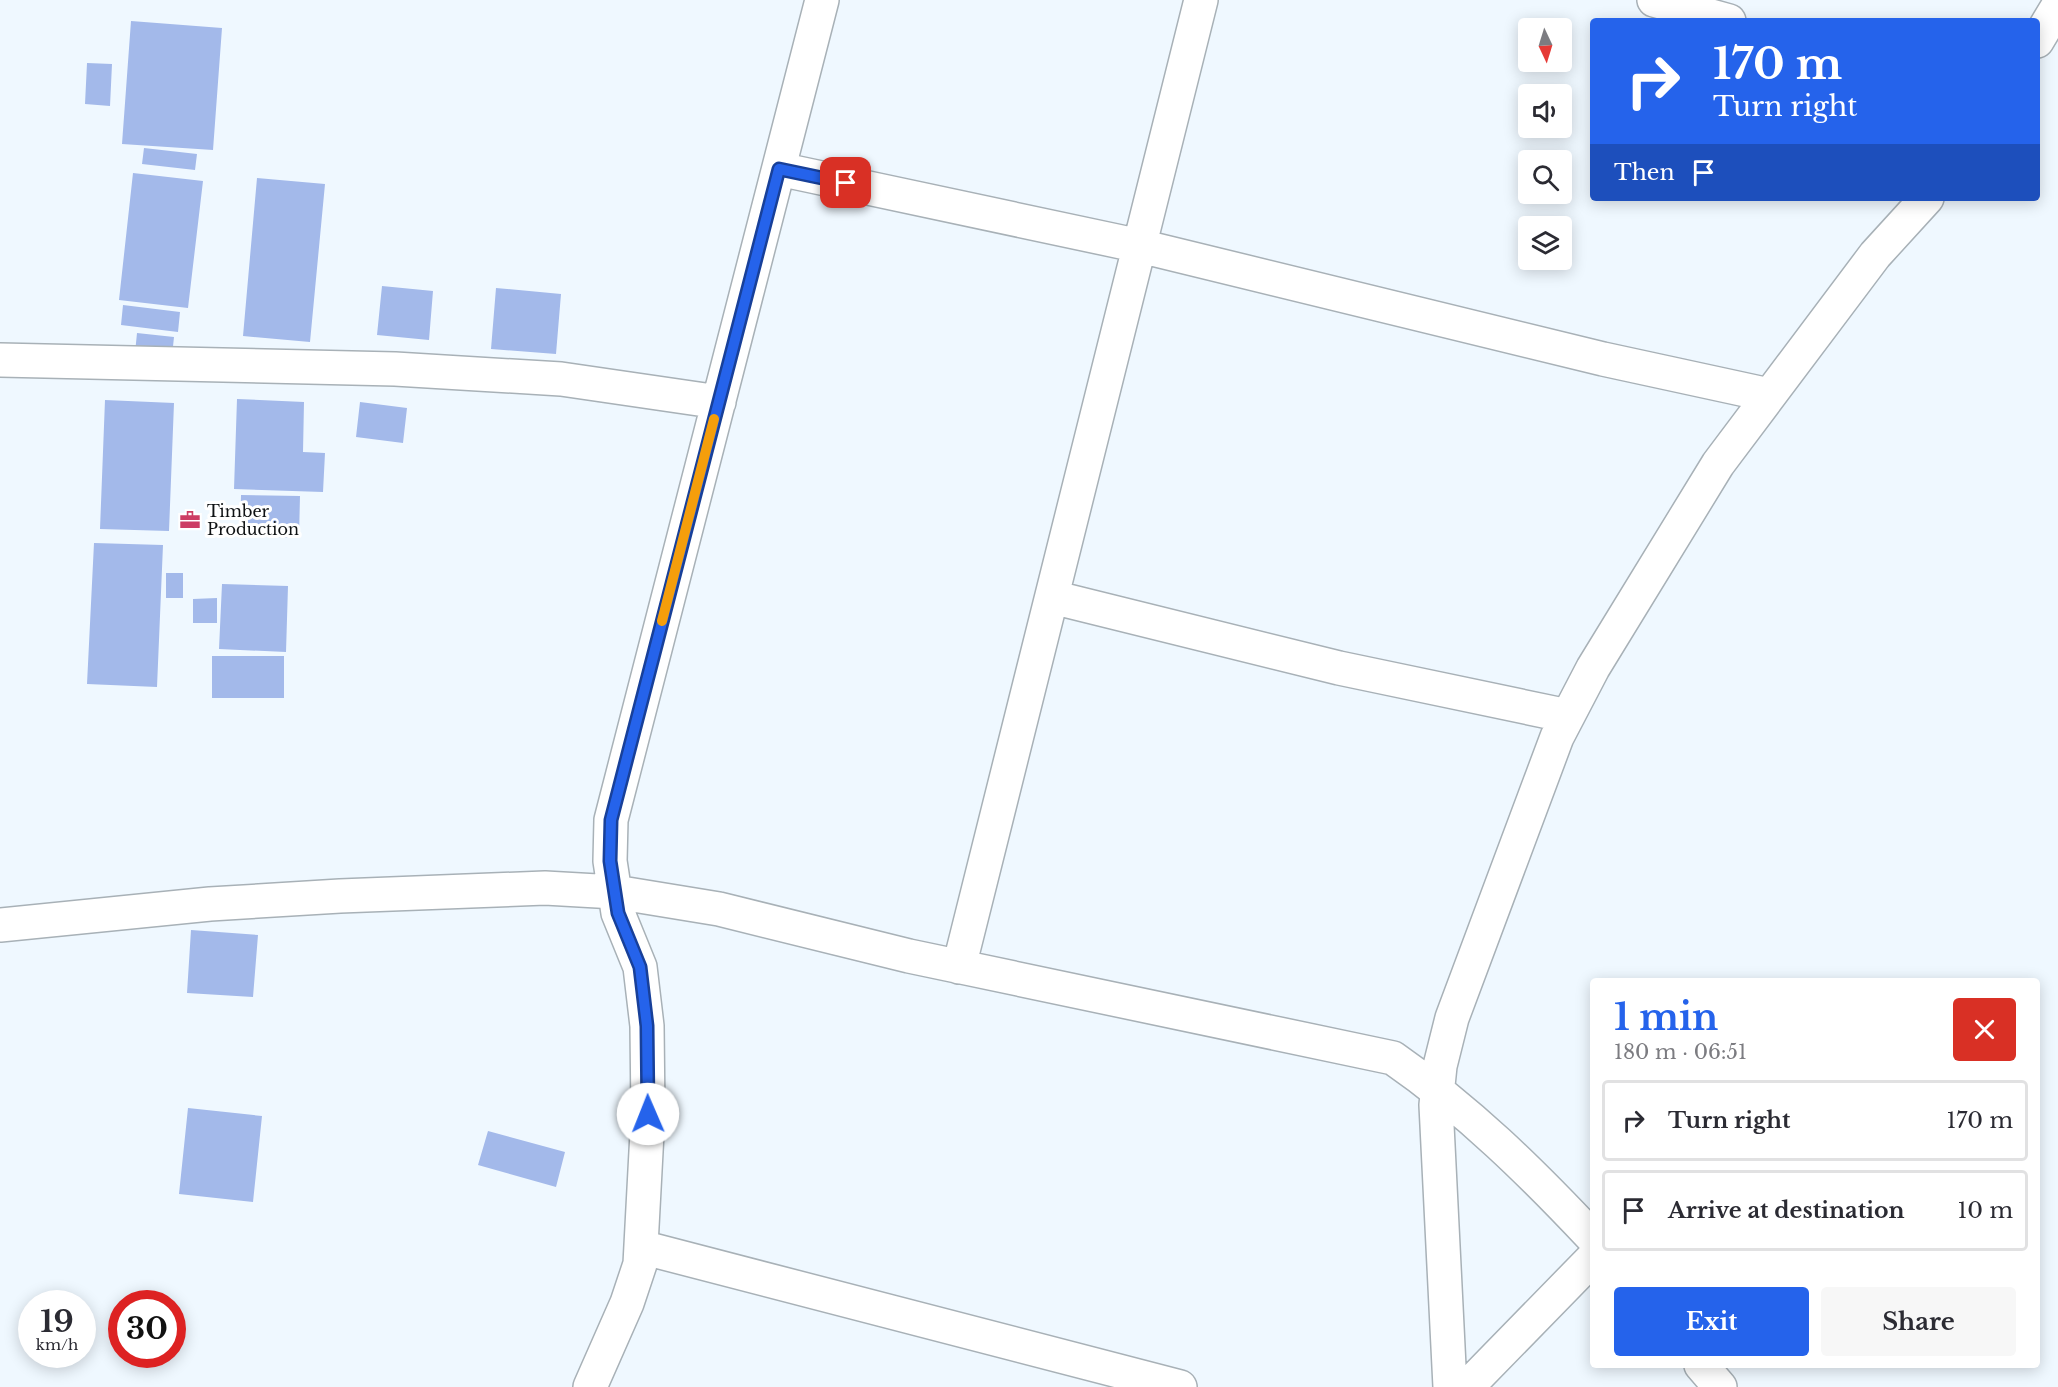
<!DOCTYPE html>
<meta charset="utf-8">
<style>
body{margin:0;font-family:"Libre Baskerville",serif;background:#f7f7f7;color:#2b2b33;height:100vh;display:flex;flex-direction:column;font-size:22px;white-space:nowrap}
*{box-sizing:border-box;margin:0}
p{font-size:20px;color:#7c7c81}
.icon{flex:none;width:33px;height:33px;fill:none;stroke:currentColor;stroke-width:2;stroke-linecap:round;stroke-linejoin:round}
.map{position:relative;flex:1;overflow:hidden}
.details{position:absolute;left:1590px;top:978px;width:450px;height:390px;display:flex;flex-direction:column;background:#fff;border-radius:6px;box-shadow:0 3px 15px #0003}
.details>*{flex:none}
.guide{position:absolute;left:1590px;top:18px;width:450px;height:183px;border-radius:6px;box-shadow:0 3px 15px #0003;background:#2563eb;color:#fff;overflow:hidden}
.needle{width:39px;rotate:176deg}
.controls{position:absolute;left:1518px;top:18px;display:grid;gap:12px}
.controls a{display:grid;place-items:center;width:54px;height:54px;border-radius:6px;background:#fff;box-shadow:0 3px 15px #0003;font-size:30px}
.speed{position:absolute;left:18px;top:1290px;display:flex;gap:12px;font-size:30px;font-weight:700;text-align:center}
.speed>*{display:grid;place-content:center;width:78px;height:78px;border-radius:50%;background:#fff;box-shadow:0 3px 15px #0003;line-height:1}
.speed small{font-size:15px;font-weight:400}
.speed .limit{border:9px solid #d22;background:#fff;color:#111}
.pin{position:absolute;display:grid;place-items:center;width:51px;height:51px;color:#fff;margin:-26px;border-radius:12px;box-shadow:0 3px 9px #0006}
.me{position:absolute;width:66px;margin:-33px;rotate:359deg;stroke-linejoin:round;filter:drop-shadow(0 0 4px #0008)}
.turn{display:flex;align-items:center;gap:21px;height:126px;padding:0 24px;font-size:27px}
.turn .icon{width:78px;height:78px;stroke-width:2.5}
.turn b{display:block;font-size:42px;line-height:51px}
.then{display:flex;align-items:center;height:57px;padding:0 24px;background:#0003;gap:12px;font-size:22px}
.round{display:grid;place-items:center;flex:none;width:63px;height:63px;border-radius:6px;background:#f7f7f7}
.headline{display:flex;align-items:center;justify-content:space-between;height:102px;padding:0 24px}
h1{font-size:36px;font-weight:700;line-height:45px;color:#2563eb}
.button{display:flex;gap:12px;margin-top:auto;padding:12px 24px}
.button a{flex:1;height:69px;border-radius:6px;background:#2563eb;color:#fff;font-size:24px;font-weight:700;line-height:69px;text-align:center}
.button a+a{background:#f7f7f7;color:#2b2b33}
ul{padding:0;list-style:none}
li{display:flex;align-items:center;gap:18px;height:81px;margin:0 12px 9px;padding:0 12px;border:3px solid #e1e1e2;border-radius:6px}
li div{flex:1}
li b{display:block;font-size:22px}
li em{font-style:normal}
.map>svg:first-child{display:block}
.building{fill:#a3b9ea}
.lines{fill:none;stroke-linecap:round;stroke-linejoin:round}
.minor-casing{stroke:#a8b1b7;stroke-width:36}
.minor{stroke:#fff;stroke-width:33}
.route-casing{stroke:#184099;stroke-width:15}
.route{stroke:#2563eb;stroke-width:10}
.slow{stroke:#f59e0b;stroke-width:10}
.labels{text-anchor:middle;stroke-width:6;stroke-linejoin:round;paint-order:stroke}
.poi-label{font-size:16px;fill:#0f1214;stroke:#fff;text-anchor:start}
</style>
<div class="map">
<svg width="2058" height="1387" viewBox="0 0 2058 1387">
<rect width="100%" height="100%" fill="#eff8ff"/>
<path class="building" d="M131 21 222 28 213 150 122 144Z
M87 63 112 64 110 106 85 104Z
M144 148 197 154 195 170 142 164Z
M133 173 203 181 188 308 119 300Z
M257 178 325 184 310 342 243 336Z
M382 286 433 291 429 340 377 335Z
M496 288 561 294 556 354 491 349Z
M123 305 180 312 178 332 121 325Z
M137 333 174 337 172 356 135 353Z
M237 399 304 402 303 452 325 453 323 492 234 489Z
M105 400 174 403 169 531 100 529Z
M360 402 407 408 403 443 356 437Z
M241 495 300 496 299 538 240 536Z
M94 543 163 545 157 687 87 684Z
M166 573H183V598H166Z
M222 584 288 586 286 652 219 649Z
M217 598V623H193V599Z
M212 656H284V698H212Z
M191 930 258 935 253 997 187 993Z
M188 1108 262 1116 253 1202 179 1194Z
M488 1131 565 1152 556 1187 478 1165Z"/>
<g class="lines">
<g class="minor-casing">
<path id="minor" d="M1654 0 1729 21
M2037 41 2058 6
M779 169 1140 246 1603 359 1769 395
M0 360 395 369 561 379 719 402
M1052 597 1339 668 1568 716
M0 925 210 904 340 896 545 888 615 892 719 909 909 956 1393 1058C1468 1110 1531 1172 1593 1238
M959 967 1201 0
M641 1247 1180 1387
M1701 1365 1720 1387
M590 1387 627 1303 640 1264 648 1114 647 1026 640 967 618 913 610 861 611 820 822 0
M1450 1387 1436 1105 1440 1066 1452 1018 1557 737 1593 668 1718 464 1875 255 1927 198
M1467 1387 1593 1258"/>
</g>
<use href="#minor" class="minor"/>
</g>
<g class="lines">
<g class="route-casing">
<path id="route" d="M648 1114 647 1026 640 967 618 913 610 861 611 820 779 169 846 183"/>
</g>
<use href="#route" class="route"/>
<path class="slow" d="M662 621 714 419"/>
</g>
<defs>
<g id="office-bare" transform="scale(1.62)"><path d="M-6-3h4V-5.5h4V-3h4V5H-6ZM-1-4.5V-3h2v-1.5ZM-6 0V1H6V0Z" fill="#cc3d64" stroke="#fff" stroke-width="2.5" paint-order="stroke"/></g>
</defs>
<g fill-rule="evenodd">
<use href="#office-bare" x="190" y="520"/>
</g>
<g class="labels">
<g class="poi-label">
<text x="207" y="517">Timber<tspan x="207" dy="18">Production</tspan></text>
</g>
</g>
</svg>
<div class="controls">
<a><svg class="needle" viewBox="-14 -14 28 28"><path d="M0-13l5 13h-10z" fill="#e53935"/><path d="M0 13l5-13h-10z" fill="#7c7c81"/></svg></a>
<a><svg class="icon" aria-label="sound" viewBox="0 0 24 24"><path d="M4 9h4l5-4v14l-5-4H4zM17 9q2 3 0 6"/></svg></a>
<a><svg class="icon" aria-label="search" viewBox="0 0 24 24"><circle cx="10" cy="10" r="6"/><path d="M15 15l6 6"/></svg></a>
<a><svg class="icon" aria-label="layers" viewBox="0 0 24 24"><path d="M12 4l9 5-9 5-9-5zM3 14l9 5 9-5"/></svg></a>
</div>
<div class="speed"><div>19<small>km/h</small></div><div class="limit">30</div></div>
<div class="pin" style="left:846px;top:183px;background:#d93025"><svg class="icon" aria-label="arrive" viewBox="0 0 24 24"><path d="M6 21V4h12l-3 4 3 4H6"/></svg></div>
<svg class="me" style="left:648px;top:1114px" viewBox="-20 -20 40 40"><circle r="19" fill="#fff"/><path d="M0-13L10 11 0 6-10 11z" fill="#2563eb"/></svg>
<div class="guide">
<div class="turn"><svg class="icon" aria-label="right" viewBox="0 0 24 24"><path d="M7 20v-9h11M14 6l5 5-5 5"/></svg><div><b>170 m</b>Turn right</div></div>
<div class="then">Then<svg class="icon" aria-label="arrive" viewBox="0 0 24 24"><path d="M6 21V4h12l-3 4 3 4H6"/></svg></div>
</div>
<section class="details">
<div class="headline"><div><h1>1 min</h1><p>180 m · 06:51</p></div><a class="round" style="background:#d93025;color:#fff"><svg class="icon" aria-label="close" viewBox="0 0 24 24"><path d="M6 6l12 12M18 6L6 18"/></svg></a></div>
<ul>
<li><svg class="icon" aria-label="right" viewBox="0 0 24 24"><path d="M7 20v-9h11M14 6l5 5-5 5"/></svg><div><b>Turn right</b></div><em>170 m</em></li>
<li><svg class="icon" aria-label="arrive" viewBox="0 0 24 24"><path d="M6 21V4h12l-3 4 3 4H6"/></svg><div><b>Arrive at destination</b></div><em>10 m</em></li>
</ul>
<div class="button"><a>Exit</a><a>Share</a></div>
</section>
</div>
